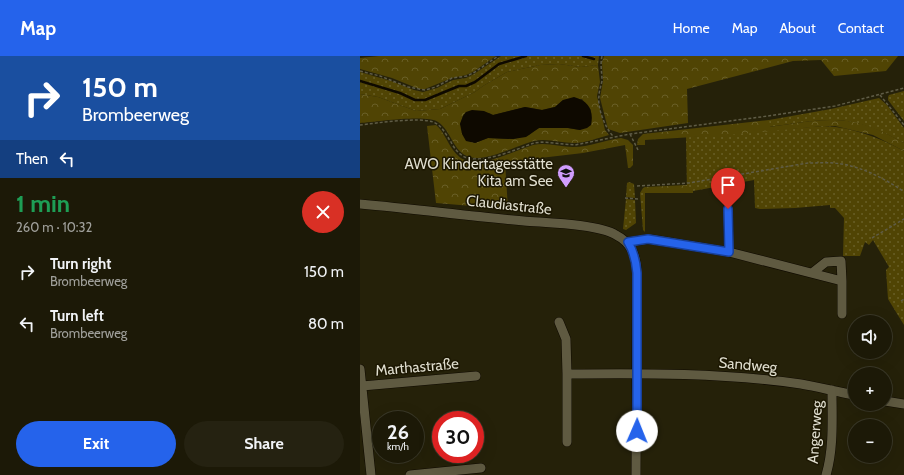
<!DOCTYPE html>
<meta charset="utf-8">
<style>
body{margin:0;font-family:Cabin,sans-serif;background:#252211;color:#f1f3f6;height:100vh;display:flex;flex-direction:column;font-size:15px;white-space:nowrap}
*{box-sizing:border-box;margin:0}
p{font-size:13px;color:#a0a09b}
.icon{flex:none;width:22px;height:22px;fill:none;stroke:currentColor;stroke-width:2;stroke-linecap:round;stroke-linejoin:round}
.map{position:relative;flex:1;overflow:hidden}
.details{display:flex;flex-direction:column;background:#1c1907;width:360px}
.details>*{flex:none}
.guide{background:#1a4fa0;color:#fff;overflow:hidden}
.controls{position:absolute;left:488px;top:259px;display:grid;gap:8px}
.controls a{display:grid;place-items:center;width:44px;height:44px;border-radius:50%;background:#1c1907;box-shadow:0 4px 16px #0002,0 0 0 1px #3a3828;font-size:20px}
.speed{position:absolute;left:12px;top:355px;display:flex;gap:8px;font-size:20px;font-weight:700;text-align:center}
.speed>*{display:grid;place-content:center;width:52px;height:52px;border-radius:50%;background:#1c1907;box-shadow:0 4px 16px #0002,0 0 0 1px #3a3828;line-height:1}
.speed small{font-size:10px;font-weight:400}
.speed .limit{border:6px solid #d22;background:#fff;color:#111}
.pin{position:absolute;display:grid;place-items:center;width:34px;height:34px;color:#fff;margin:-41px -17px;border-radius:50% 50% 50% 0;rotate:-45deg;box-shadow:0 0 4px #0007}
.pin .icon{rotate:45deg}
.me{position:absolute;width:44px;margin:-22px;rotate:1deg;stroke-linejoin:round;filter:drop-shadow(0 0 3px #0008)}
.turn{display:flex;align-items:center;gap:14px;height:84px;padding:0 16px;font-size:18px}
.turn .icon{width:52px;height:52px;stroke-width:2.5}
.turn b{display:block;font-size:28px;line-height:34px}
.then{display:flex;align-items:center;height:38px;padding:0 16px;background:#0003;gap:8px;font-size:15px}
.round{display:grid;place-items:center;flex:none;width:42px;height:42px;border-radius:21px;background:#252211}
.headline{display:flex;align-items:center;justify-content:space-between;height:68px;padding:0 16px}
h1{font-size:24px;font-weight:800;line-height:30px;color:#1e9e55}
.cta{display:flex;gap:8px;margin-top:auto;padding:8px 16px}
.cta a{flex:1;height:46px;border-radius:24px;background:#2563eb;color:#fff;font-size:16px;font-weight:800;line-height:46px;text-align:center}
.cta a+a{background:#252211;color:#f1f3f6}
ul{padding:0;list-style:none}
li{display:flex;align-items:center;gap:12px;height:52px;padding:0 16px}
li div{flex:1}
li b{display:block;font-size:15px}
li em{font-style:normal}
header{display:flex;align-items:center;gap:24px;box-sizing:border-box;height:56px;padding:0 20px;background:#2563eb;color:#fff}
header strong{font-size:19px}
nav{display:flex;gap:22px;margin-inline-start:auto;font-size:14px}
main{display:flex;flex:1;min-height:0}
.map>svg:first-child{display:block}
.green{fill:url(#green-dots)}
.forest{fill:url(#forest-crowns);fill-rule:evenodd}
.water{fill:#0e0900}
.lines{fill:none;stroke-linecap:round;stroke-linejoin:round}
.stream{stroke:#0e0900;stroke-width:2.5}
.street-casing{stroke:#0f0a00;stroke-width:10}
.path{stroke:#5f5c46;stroke-width:1.5;stroke-dasharray:3 2;stroke-linecap:butt}
.street{stroke:#5f5a41;stroke-width:9}
.route-casing{stroke:#184099;stroke-width:10}
.route{stroke:#2563eb;stroke-width:7}
.labels{text-anchor:middle;stroke-width:3;stroke-linejoin:round;paint-order:stroke}
.poi-label{font-size:15px;fill:#dfddce;stroke:#1c1702;text-anchor:end}
.street-label{font-size:15px;fill:#dfddce;stroke:#1c1702}
</style>
<header>
<strong>Map</strong>
<nav><a>Home</a><a>Map</a><a>About</a><a>Contact</a></nav>
</header>
<main>
<section class="details">
<div class="guide">
<div class="turn"><svg class="icon" aria-label="right" viewBox="0 0 24 24"><path d="M7 20v-9h11M14 6l5 5-5 5"/></svg><div><b>150 m</b>Brombeerweg</div></div>
<div class="then">Then<svg class="icon" aria-label="left" viewBox="0 0 24 24"><path d="M17 20v-9H6M10 6l-5 5 5 5"/></svg></div>
</div>
<div class="headline"><div><h1>1 min</h1><p>260 m · 10:32</p></div><a class="round" style="background:#d93025;color:#fff"><svg class="icon" aria-label="close" viewBox="0 0 24 24"><path d="M6 6l12 12M18 6L6 18"/></svg></a></div>
<ul>
<li><svg class="icon" aria-label="right" viewBox="0 0 24 24"><path d="M7 20v-9h11M14 6l5 5-5 5"/></svg><div><b>Turn right</b><p>Brombeerweg</p></div><em>150 m</em></li>
<li><svg class="icon" aria-label="left" viewBox="0 0 24 24"><path d="M17 20v-9H6M10 6l-5 5 5 5"/></svg><div><b>Turn left</b><p>Brombeerweg</p></div><em>80 m</em></li>
</ul>
<div class="cta"><a>Exit</a><a>Share</a></div>
</section>
<div class="map">
<svg width="544" height="419" viewBox="0 0 544 419">
<defs>
<pattern id="green-dots" width="8" height="8" patternUnits="userSpaceOnUse"><rect width="8" height="8" fill="#504404"/><path d="M2 2h.1M6 6h.1" fill="none" stroke="#695f27" stroke-width="1.8" stroke-linecap="round"/></pattern>
<pattern id="forest-crowns" width="20" height="18" patternUnits="userSpaceOnUse"><rect width="20" height="18" fill="#504404"/><path d="M2 6a3 3 0 1 1 6 0M12 15a3 3 0 1 1 6 0" fill="none" stroke="#695f27"/></pattern>
</defs>
<rect width="100%" height="100%" fill="#252109"/>
<path class="green" d="M141 0H239L238 9 221 11 199 8 180 9 147 16 123 30 115 36 80 53 56 55 18 41 0 38V16L31 25 54 34 63 36 77 32 93 24 106 22 114 18Z
M544 35V65L528 44V41L529 39Z
M519 42 527 49 544 72V87C523 75 496 63 471 64 451 64 430 68 409 71V64L471 53Z
M463 70C492 71 518 81 544 95V269L528 243 526 214 529 211 513 184 509 189 505 186 500 200H483L484 162 475 152H470V149L435 152 400 153 395 152 394 124 333 135V137H327L326 81Z
M269 126 274 128 275 142 266 141 267 127Z
M285 131V176L283 174 280 137 283 132Z
M266 143 275 144 276 167 266 174 263 173Z"/>
<path class="forest" d="M19 0H136L113 16 106 19 92 22 65 33H59L32 22 0 13V2Z
M244 0H538L526 15 474 20 461 4 433 5 327 33 328 67 260 77 248 73 240 42 243 25 242 6Z
M199 8 221 11 238 9 240 26 237 40 245 74 249 79C238 82 225 87 214 87 200 87 187 82 174 85 157 89 128 106 110 101 93 97 92 75 78 66 67 58 15 66 0 67V38L18 41 56 55 80 53 115 36 123 30 147 16 180 9ZM222 43 231 54 220 74 208 72H179L174 75 169 79 153 83 128 82 115 87 100 68 103 60 106 56 129 57 133 59 165 51 182 54 195 51 203 44Z
M409 64 410 71C430 68 451 64 471 64 497 63 522 74 544 87V95L513 79 475 70H463L381 78 285 84V89H277L278 83 283 78Z
M76 69C87 78 90 98 105 104 126 111 153 95 173 89 187 86 200 91 213 91 229 91 245 84 261 82L268 84 273 89V109L270 112H268L265 89 223 97 145 106 148 153 76 147 67 70Z
M327 129V137H285V131Z"/>
<path class="water" d="M214 41C229 45 234 55 231 69L227 72 220 74 208 72H179L166 81 153 83 128 82 115 87 106 85 102 78 100 68 103 60 106 56 112 54 124 55 133 59 165 51 182 54 195 51 203 44Z"/>
<g class="lines">
<path class="stream" d="M223 0 234 3
M0 25 40 37 55 44H65L99 30H106L115 26 139 8 166 0"/>
<g class="street-casing">
<path id="street" d="M0 148C55 153 109 160 164 165 187 167 238 168 256 179 272 187 276 200 277 217L276 419
M368 153 369 196
M268 186 289 183 369 196 482 225V258
M452 217 466 206 481 205 482 225
M199 266 206 283 207 318V386
M0 313 11 419
M207 318C285 317 364 317 441 328 459 331 477 336 495 339
M2 330 116 320
M525 345 544 348
M50 419 121 412
M466 419C474 392 472 362 472 334"/>
</g>
<path class="path" d="M242 0C240 9 242 16 242 25 241 30 239 35 239 40 237 51 245 72 253 80
M0 15 20 20 48 31 65 34 76 31 92 22 107 20 115 16 138 0
M520 39 544 69
M0 69C17 67 59 61 73 66 82 69 86 79 91 86 94 92 98 97 103 100 119 110 157 93 174 87L182 86 215 89 270 78 408 60 475 50 544 32
M270 78 278 94
M277 130 329 127 448 107C459 107 471 106 482 108 504 112 526 123 544 136
M265 142 278 143
M512 182 544 163
M541 245 544 243"/>
<use href="#street" class="street"/>
</g>
<g class="lines">
<g class="route-casing">
<path id="route" d="M277 375V217C276 205 274 196 268 186L288 183 369 196 368 153"/>
</g>
<use href="#route" class="route"/>
</g>
<defs>
<g id="school-pin" transform="scale(0.9)"><path d="M0 17L-7.5 6A9.5 9.5 0 1 1 7.5 6Z" fill="#d19dfe" stroke="#1c1702"/><path d="M0-5L7-2L0 1L-7-2ZM-4 1L0 2.5L4 1V4Q0 6-4 4Z" fill="#111"/></g>
</defs>
<g fill-rule="evenodd">
<use href="#school-pin" x="206" y="117"/>
</g>
<g class="labels">
<g class="poi-label">
<text x="193" y="113">AWO Kindertagesstätte<tspan x="193" dy="17">Kita am See</tspan></text>
</g>
<g class="street-label">
<text transform="translate(149 149) rotate(6)" y="5">Claudiastraße</text>
<text transform="translate(388 309) rotate(5)" y="5">Sandweg</text>
<text transform="translate(57 311) rotate(-5)" y="5">Marthastraße</text>
<text transform="translate(455 376) rotate(-86)" y="5">Angerweg</text>
</g>
</g>
</svg>
<div class="controls">
<a><svg class="icon" aria-label="sound" viewBox="0 0 24 24"><path d="M4 9h4l5-4v14l-5-4H4zM17 9q2 3 0 6"/></svg></a>
<a>+</a>
<a>−</a>
</div>
<div class="speed"><div>26<small>km/h</small></div><div class="limit">30</div></div>
<div class="pin" style="left:368px;top:153px;background:#d93025"><svg class="icon" aria-label="arrive" viewBox="0 0 24 24"><path d="M6 21V4h12l-3 4 3 4H6"/></svg></div>
<svg class="me" style="left:277px;top:375px" viewBox="-20 -20 40 40"><circle r="19" fill="#fff"/><path d="M0-13L10 11 0 6-10 11z" fill="#2563eb"/></svg>
</div>
</main>
